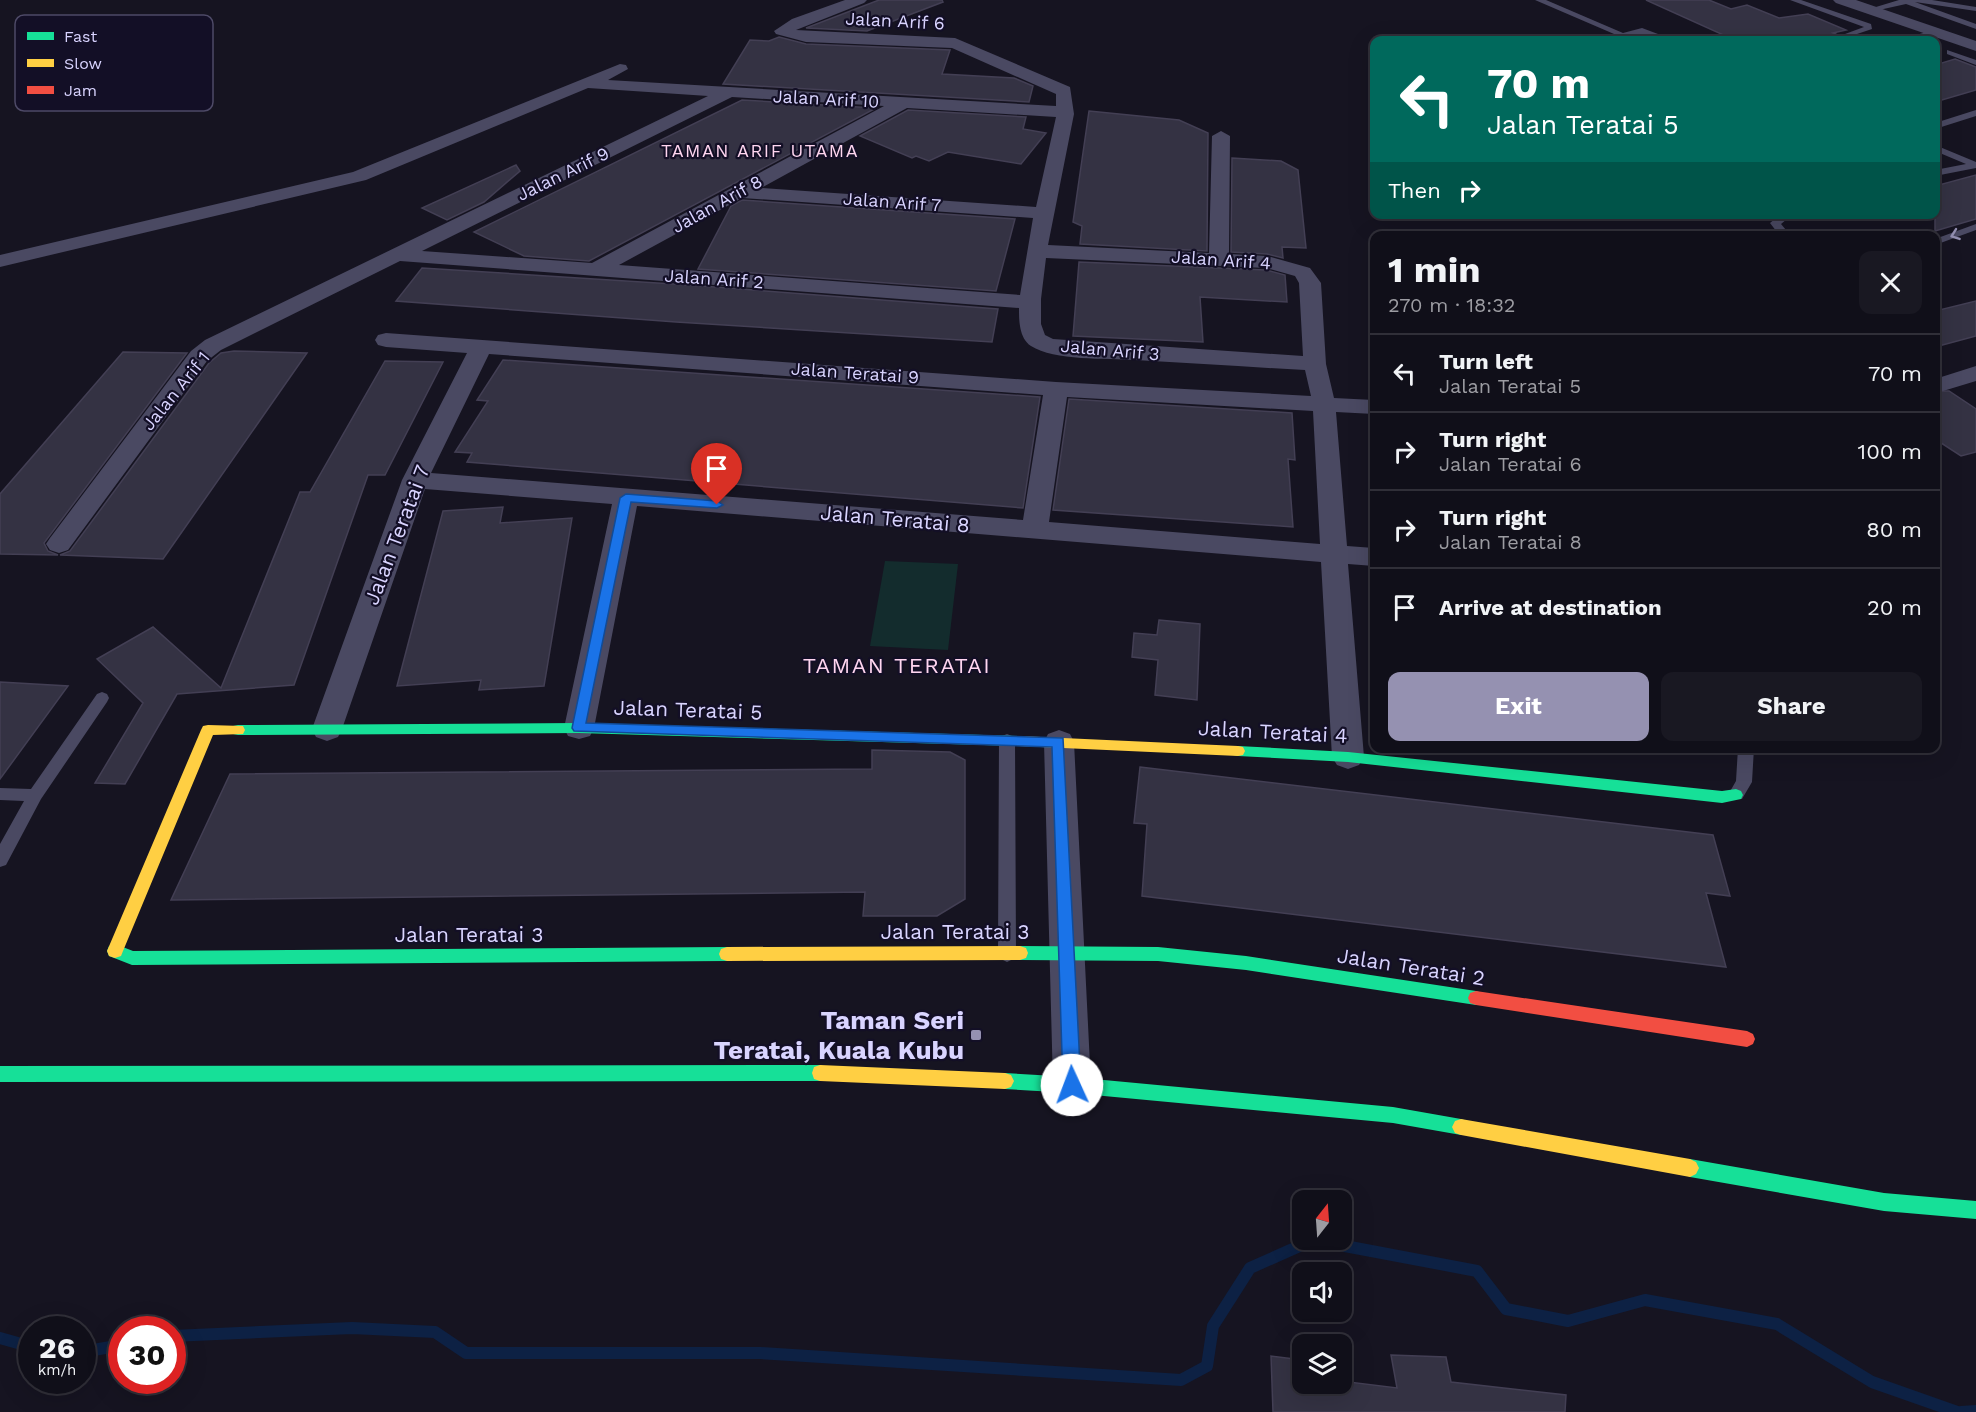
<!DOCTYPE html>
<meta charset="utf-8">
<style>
body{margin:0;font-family:"Work Sans",sans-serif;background:#191822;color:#f1f3f6;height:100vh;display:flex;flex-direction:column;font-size:22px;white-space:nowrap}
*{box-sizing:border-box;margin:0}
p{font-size:20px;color:#9c9ca2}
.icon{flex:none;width:33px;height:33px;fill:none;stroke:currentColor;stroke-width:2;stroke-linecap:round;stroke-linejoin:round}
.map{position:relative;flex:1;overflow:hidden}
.sheet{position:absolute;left:1370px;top:231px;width:570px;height:522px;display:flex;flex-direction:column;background:#100f19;border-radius:12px;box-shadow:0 6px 24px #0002,0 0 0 2px #302f38}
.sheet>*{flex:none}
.guide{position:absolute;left:1370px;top:36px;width:570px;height:183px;border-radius:12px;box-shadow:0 6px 24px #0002,0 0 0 2px #302f38;background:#00695c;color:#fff;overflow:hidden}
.needle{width:39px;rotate:17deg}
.fabs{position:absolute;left:1292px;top:1190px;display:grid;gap:12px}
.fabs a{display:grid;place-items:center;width:60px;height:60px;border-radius:12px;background:#100f19;box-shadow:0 6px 24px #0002,0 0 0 2px #302f38;font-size:30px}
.speed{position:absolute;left:18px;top:1316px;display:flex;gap:12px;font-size:30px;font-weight:700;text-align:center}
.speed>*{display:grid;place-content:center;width:78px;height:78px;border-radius:50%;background:#100f19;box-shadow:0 6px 24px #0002,0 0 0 2px #302f38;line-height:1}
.speed small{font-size:15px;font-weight:400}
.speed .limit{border:9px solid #d22;background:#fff;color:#111}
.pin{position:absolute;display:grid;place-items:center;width:51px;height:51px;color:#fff;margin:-62px -26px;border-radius:50% 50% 50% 0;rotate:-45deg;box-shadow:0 0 6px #0007}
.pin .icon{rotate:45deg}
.me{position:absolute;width:66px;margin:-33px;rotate:358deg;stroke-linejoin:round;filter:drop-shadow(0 0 4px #0008)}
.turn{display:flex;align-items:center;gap:21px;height:126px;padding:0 18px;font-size:27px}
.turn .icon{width:78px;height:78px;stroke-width:2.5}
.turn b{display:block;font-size:42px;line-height:51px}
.then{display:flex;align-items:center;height:57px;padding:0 18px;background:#0003;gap:12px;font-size:22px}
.round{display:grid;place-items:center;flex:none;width:63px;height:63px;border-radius:12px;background:#191822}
.summary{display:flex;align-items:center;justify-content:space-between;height:102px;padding:0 18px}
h1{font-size:36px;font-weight:700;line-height:45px}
.button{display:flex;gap:12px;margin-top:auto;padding:12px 18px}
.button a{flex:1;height:69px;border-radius:12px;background:#9591b1;color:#fff;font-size:24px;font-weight:700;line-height:69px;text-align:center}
.button a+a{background:#191822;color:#f1f3f6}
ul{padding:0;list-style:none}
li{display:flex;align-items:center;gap:18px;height:78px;padding:0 18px;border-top:2px solid #302f38}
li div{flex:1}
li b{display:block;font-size:22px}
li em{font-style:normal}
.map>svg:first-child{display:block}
.green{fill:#132c2d}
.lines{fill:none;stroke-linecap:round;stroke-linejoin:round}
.stream{stroke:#0d2144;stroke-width:12}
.building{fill:#343243;stroke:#433f54;stroke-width:1.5}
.lane{fill:#4a4962;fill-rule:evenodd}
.street{fill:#4a4962;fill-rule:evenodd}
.fast{fill:#16e098;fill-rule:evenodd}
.slow{fill:#ffcf43;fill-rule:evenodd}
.jam{fill:#f24e42;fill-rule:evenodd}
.oneway{stroke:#928eb0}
.route{fill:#1a73e8;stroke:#114b97;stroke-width:1.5}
.poi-dot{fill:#9591b1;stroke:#130f26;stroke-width:2}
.labels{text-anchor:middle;stroke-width:4.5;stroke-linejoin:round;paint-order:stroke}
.far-street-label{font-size:18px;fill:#d9d4ff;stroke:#130f26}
.far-neighbourhood-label{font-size:18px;letter-spacing:1.5px;fill:#ffd6f0;stroke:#130f26}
.street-label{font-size:21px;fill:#d9d4ff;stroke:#130f26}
.neighbourhood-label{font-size:22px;letter-spacing:1.5px;fill:#ffd6f0;stroke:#130f26}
.near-poi-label{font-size:26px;font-weight:bold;fill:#d9d4ff;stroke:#130f26;text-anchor:end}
.key{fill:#130f26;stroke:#4e4a67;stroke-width:1.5}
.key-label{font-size:16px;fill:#d9d4ff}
</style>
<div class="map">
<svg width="1976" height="1412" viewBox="0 0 1976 1412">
<rect width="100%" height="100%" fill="#161421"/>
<path class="green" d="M885 561 958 564 948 650 870 646Z"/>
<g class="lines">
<path class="stream" d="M172 1336 352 1328 435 1332 466 1353H760L1181 1380 1207 1366 1213 1326 1250 1268 1313 1240 1477 1271 1506 1309 1568 1321 1645 1300 1777 1324 1872 1382 1957 1412
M0 1338 32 1347
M82 1352 122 1345
M1961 1412 1976 1411"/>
</g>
<path class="building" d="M879 0H942L943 2 867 31 806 28Z
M1646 0H1709L1731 9 1747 5 1779 18 1808 14 1846 30 1833 33 1850 40H1729L1728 37Z
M779 37 806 44 950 50 942 74 1014 78 1033 86 1029 102 723 84 750 40 769 41Z
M1955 59 1976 67V90L1935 102V65Z
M742 100 876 108 589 261 524 256 474 232Z
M908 110 1026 117 1023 129 1046 133 1021 164 948 152 929 161 916 156 912 158 860 136Z
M1089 111 1179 120 1208 133 1207 251 1080 244 1082 226 1073 222Z
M1232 158 1281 161 1298 170 1306 248 1282 247 1283 258 1267 254 1231 252Z
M516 165 520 171 484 202 447 220 422 208Z
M1976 175V219L1935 231V186Z
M742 200 1015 219 996 291 698 269 731 206Z
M1079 262 1266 270 1285 275 1287 302 1200 297 1203 342 1073 336Z
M422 268 689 285 998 309 992 342 676 322 396 301Z
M1976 301V336L1935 347V311Z
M234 351 307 353 163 559 60 555 70 551 209 363 221 353Z
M123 352 187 353 44 543 48 551 58 555 0 554V494Z
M503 360 1040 397 1023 508 467 462 472 453 455 452 488 401 477 400Z
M385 361 443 362 385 475H368L294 685 177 694 125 784 95 783 143 703 97 659 153 627 221 688 300 492H310Z
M1935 391H1949L1976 409V452L1961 456 1935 439Z
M1069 399 1292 413 1295 460 1288 459 1293 527 1053 510Z
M503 507 500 523 572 518 544 686 479 690 481 680 397 686 443 511Z
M1159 620 1200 624 1197 700 1155 695 1158 660 1132 657 1134 633 1157 635Z
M0 682 68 686 0 779Z
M872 750 950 752 965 760V899L937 916H863L865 892 171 900 230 774 872 769Z
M1140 767 1713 835 1730 896 1706 893 1726 967 1142 896 1147 824 1134 823Z
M1391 1355 1446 1357 1451 1382 1566 1395 1565 1412H1273L1271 1356 1302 1360V1383H1341V1381L1397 1388Z"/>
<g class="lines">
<path class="lane" d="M1535 0H1546L1623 33 1642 28 1674 40C1658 42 1646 31 1630 36L1638 40H1628Z
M1790 0H1801L1871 24 1872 29 1845 38V34L1864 27Z
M1899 0H1932L1976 7V11L1915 2 1976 24V29L1906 4 1870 12 1866 10Z
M1934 30H1937V34L1910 40H1898Z
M1947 50 1976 60V65L1947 54Z
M1976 110V116L1935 129V123Z
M1935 145 1976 162V168L1935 176V170L1966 164 1935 151Z
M1781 214H1793L1781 224 1791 236H1780L1770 223Z
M1976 224V230L1935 245V239Z
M102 692 107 694 109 698 107 702 41 799 6 865 0 867V844L24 801 0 800V788L31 789 97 694Z
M1007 734 1012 736 1015 740 1016 954 1013 959 1007 962 1001 959 998 954 999 740 1002 736Z
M1738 748H1754L1752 782 1742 799H1730L1728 795 1736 781Z"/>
<path class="street" d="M845 0H867L864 3 796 30 955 38 1070 87 1074 114 1048 245 1209 253 1212 136 1221 131 1230 136 1229 254 1267 256 1310 268 1321 283 1326 364 1334 398 1374 400V414L1336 412 1347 546 1374 548V566L1348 564 1364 757 1359 765 1348 769 1337 765 1332 757 1321 562 637 506 594 728 590 736 579 739 568 736 564 728 612 504 425 489 342 729 338 737 327 741 316 737 312 729 402 480 467 353 386 347 378 345 375 340 378 335 386 333 1056 382 1311 396 1305 370C1248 367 1192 363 1135 360 1107 358 1054 361 1031 346 1019 338 1019 320 1019 308L400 261 221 350 207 361 68 550 59 553 50 550 46 544 50 538 191 351 205 340 708 96 588 88 366 180 0 267V255L353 172 620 64 626 65 628 69 608 80 1056 106V94L952 48 806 42 776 34 774 31 792 19ZM732 97 884 106 592 263 422 251ZM907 108 1056 117 1036 207 761 188ZM742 198 1033 218 1020 295 619 265ZM1046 258 1266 268 1295 276 1299 283 1303 356 1053 339 1045 335 1041 324V299ZM489 354 1043 395 1023 520 431 473ZM1067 397 1313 411 1320 544 1049 522Z
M1833 0H1856L1976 41V51L1836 3Z
M1976 366V381L1943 391 1935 389V379Z
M1059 730 1070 734 1074 742 1091 1085 1085 1098 1072 1103 1059 1098 1053 1085 1044 742 1048 734Z"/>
<path class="fast" d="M579 723 1019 736 1024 737 1026 741 1024 745 1019 746 579 733 238 735 233 734 231 730 233 726 238 725Z
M1238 746 1348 752 1722 791 1736 789 1741 791 1743 795 1741 799 1722 803 1348 762 1238 756 1233 755 1231 751 1233 747Z
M115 944 133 951 727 947 733 949 735 954 733 959 727 961 132 965 109 956 107 951 109 946Z
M1020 946 1158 947 1246 956 1476 991 1482 993 1484 998 1482 1003 1476 1005 1246 970 1158 961 1020 960 1014 958 1012 953 1014 948Z
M820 1065 826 1067 828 1073 826 1079 820 1081 0 1082V1066Z
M1005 1073 1072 1077 1393 1107 1461 1119 1467 1121 1470 1127 1467 1133 1461 1135 1393 1123 1072 1093 1005 1089 999 1087 996 1081 999 1075Z
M1690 1159 1884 1193 1976 1201V1219L1884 1211 1690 1177 1684 1174 1681 1168 1684 1162Z"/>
<path class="slow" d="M208 725 243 726 245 730 243 734 213 735 123 951 121 956 115 958 109 956 107 951 201 730 203 726Z
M1019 736 1238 746 1243 747 1245 751 1243 755 1238 756 1019 746 1014 745 1012 741 1014 737Z
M1020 946 1026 948 1028 953 1026 958 1020 960 727 961 721 959 719 954 721 949 727 947Z
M820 1065 1005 1073 1011 1075 1014 1081 1011 1087 1005 1089 820 1081 814 1079 812 1073 814 1067Z
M1461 1119 1690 1159 1696 1162 1699 1168 1696 1174 1690 1177 1461 1135 1455 1133 1452 1127 1455 1121Z"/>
<path class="jam" d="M1476 991 1747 1031 1753 1034 1755 1039 1753 1044 1747 1047 1476 1005 1470 1003 1468 998 1470 993Z"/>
</g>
<defs><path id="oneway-chevron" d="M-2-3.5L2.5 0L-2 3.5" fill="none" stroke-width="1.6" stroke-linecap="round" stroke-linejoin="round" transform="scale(1.5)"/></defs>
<use class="oneway" href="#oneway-chevron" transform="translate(1955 235) rotate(160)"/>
<path class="route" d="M626 494 717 501 723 505 717 508 631 502 586 723 1063 738 1081 1085 1078 1091 1072 1093 1066 1091 1063 1085 1052 747 574 731 572 728 620 498Z"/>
<rect class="poi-dot" x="970" y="1029" width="12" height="12" rx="3"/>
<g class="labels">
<g class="far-street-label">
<text transform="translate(895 21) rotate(3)" y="6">Jalan Arif 6</text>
<text transform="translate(826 99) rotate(3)" y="6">Jalan Arif 10</text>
<text transform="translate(563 174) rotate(-26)" y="6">Jalan Arif 9</text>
<text transform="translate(892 202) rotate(4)" y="6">Jalan Arif 7</text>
<text transform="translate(717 204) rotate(-29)" y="6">Jalan Arif 8</text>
<text transform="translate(1221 260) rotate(4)" y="6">Jalan Arif 4</text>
<text transform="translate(714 279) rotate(4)" y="6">Jalan Arif 2</text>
<text transform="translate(1110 350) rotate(5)" y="6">Jalan Arif 3</text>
<text transform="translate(855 373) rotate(4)" y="6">Jalan Teratai 9</text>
<text transform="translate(176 391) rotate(-51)" y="6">Jalan Arif 1</text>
</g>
<g class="far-neighbourhood-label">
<text x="760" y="157">TAMAN ARIF UTAMA</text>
</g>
<g class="street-label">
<text transform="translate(895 519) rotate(5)" y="7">Jalan Teratai 8</text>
<text transform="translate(397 535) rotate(-69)" y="7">Jalan Teratai 7</text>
<text transform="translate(688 710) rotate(2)" y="7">Jalan Teratai 5</text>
<text transform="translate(1273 732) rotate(3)" y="7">Jalan Teratai 4</text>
<text x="955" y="939">Jalan Teratai 3</text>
<text x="469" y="942">Jalan Teratai 3</text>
<text transform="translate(1411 967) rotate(9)" y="7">Jalan Teratai 2</text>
</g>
<g class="neighbourhood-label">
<text x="897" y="673">TAMAN TERATAI</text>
</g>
<g class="near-poi-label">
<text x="964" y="1029">Taman Seri<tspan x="964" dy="30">Teratai, Kuala Kubu</tspan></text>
</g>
</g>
<rect x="15" y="15" width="198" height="96" rx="9" class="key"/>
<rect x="27" y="32" width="27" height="8" fill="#16e098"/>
<rect x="27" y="59" width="27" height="8" fill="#ffcf43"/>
<rect x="27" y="86" width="27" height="8" fill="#f24e42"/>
<g class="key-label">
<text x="64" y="42">Fast</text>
<text x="64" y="69">Slow</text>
<text x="64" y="96">Jam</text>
</g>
</svg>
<div class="fabs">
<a><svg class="needle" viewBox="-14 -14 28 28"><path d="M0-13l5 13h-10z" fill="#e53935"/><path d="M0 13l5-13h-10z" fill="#9c9ca2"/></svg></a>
<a><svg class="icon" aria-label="sound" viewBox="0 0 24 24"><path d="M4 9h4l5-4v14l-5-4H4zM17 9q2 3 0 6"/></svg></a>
<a><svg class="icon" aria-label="layers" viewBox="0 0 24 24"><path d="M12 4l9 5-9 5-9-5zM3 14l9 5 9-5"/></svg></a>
</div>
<div class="speed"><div>26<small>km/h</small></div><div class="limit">30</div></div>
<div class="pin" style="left:717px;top:505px;background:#d93025"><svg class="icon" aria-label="arrive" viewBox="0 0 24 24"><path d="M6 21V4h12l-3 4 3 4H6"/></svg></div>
<svg class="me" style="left:1072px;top:1085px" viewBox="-20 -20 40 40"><circle r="19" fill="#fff"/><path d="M0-13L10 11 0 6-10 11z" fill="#1a73e8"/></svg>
<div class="guide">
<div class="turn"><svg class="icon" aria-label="left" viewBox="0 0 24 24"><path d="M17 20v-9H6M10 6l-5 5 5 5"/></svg><div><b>70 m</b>Jalan Teratai 5</div></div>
<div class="then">Then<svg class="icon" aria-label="right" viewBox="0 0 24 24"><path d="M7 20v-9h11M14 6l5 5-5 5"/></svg></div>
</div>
<section class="sheet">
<div class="summary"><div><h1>1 min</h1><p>270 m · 18:32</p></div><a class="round"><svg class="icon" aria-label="close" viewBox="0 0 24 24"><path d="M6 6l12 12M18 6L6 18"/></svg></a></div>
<ul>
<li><svg class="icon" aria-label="left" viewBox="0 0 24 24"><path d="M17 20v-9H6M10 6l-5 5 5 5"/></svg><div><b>Turn left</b><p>Jalan Teratai 5</p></div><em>70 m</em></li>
<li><svg class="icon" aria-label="right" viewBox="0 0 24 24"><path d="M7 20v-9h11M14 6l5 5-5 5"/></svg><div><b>Turn right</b><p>Jalan Teratai 6</p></div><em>100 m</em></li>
<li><svg class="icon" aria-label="right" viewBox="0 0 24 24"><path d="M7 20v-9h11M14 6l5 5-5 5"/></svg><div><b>Turn right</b><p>Jalan Teratai 8</p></div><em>80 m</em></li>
<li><svg class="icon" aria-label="arrive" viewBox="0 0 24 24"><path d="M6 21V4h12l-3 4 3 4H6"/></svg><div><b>Arrive at destination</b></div><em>20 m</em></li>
</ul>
<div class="button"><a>Exit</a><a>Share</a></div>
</section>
</div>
